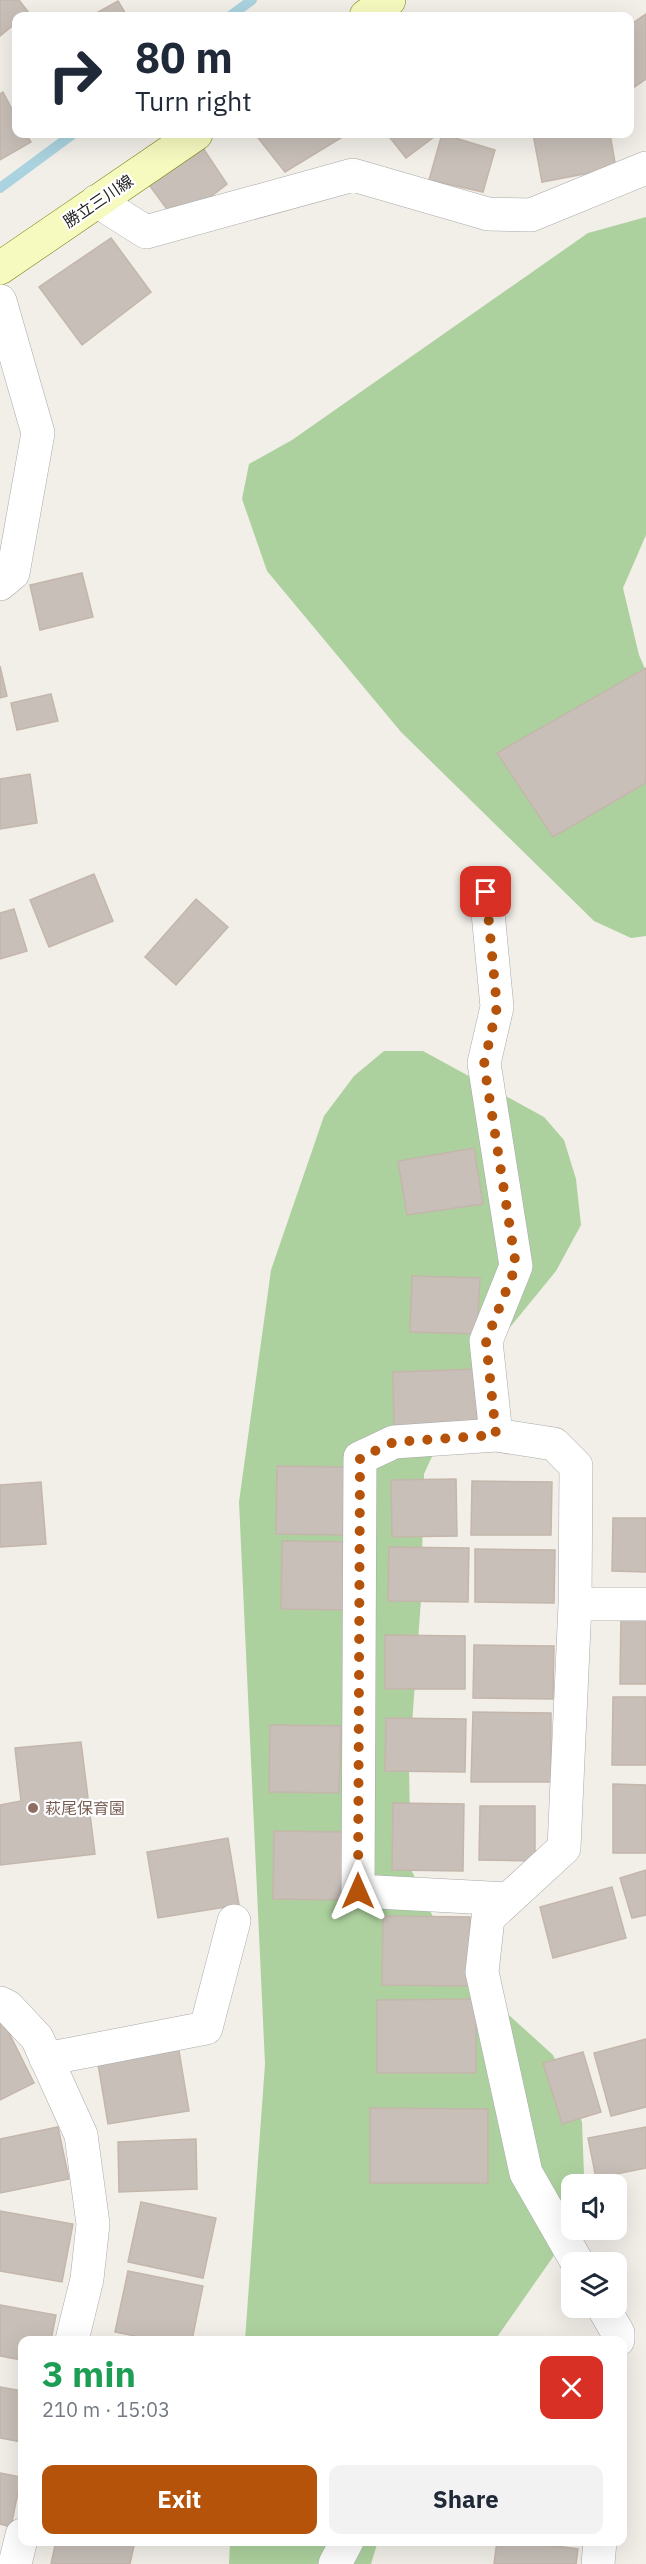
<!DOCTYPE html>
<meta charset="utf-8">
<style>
body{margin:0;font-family:"IBM Plex Sans","Noto Sans JP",sans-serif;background:#f2f2f3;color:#1f2937;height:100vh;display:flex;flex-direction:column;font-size:22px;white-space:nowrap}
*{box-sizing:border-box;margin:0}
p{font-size:20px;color:#747a83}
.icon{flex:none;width:33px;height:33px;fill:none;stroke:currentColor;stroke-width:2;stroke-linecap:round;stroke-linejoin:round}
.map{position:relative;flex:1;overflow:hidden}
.details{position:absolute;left:18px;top:2336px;width:609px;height:210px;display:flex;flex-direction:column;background:#fff;border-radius:12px;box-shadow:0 6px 24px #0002}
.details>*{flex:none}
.hud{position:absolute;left:12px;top:12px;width:622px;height:126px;border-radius:12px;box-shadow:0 6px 24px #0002;background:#fff;color:#1f2937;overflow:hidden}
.buttons{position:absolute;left:561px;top:2174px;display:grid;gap:12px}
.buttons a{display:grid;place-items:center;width:66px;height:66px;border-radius:12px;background:#fff;box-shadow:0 6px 24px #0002;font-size:30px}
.pin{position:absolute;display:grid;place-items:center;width:51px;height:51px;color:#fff;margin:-26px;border-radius:12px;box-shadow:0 3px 9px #0006}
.me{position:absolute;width:66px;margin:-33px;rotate:0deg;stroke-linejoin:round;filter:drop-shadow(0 0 4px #0008)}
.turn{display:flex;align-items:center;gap:21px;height:126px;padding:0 24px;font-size:27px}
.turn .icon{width:78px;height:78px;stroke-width:2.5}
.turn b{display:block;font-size:42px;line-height:51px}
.round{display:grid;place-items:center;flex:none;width:63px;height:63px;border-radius:12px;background:#f2f2f3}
.overview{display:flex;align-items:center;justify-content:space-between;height:102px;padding:0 24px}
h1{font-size:36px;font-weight:700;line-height:45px;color:#1e9e55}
.action{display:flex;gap:12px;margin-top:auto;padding:12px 24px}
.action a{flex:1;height:69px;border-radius:12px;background:#b45309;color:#fff;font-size:24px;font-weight:700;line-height:69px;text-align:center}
.action a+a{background:#f2f2f3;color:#1f2937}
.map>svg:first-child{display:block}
.forest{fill:#add19e}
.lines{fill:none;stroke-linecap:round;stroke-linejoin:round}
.stream{stroke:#aad3df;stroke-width:10}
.building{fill:#c7bfb8;stroke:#c4b6ab;stroke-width:1.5}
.street-casing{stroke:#a9a9a9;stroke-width:34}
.secondary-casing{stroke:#707d05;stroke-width:34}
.street{stroke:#fff;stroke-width:33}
.secondary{stroke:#f7fabf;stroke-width:33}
.route{stroke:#b45309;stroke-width:10;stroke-dasharray:0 18}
.education-dot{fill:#8d6e63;stroke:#fff;stroke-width:2}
.labels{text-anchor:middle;stroke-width:4.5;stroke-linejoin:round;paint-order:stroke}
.street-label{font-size:16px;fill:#222;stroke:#fff}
.education-label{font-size:16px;fill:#785e54;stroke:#fff;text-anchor:start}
</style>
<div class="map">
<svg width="646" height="2564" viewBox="0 0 646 2564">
<rect width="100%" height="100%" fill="#f2efe9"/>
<path class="forest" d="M646 217V535L623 588 639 655 646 671V936L631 938 594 921 401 732 267 571 242 499 249 464 292 440 588 233Z
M384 1051H423L544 1117 564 1140 576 1179 581 1225 556 1271 467 1380 424 1474 421 1600 409 1766 411 1869 456 1967 553 2055 582 2122 584 2175 580 2184H572L571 2207 553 2257 495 2340H245L265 2064 239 1502 271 1270 324 1116 354 1076Z
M230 2541H378L371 2564H229Z"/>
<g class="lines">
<path class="stream" d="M230 16 252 0
M0 188 73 134"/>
</g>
<path class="building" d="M0 0H19L29 13 24 16H16V23L0 36Z
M118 1 127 16H91Z
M646 14V79L630 90V25Z
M3 92 16 117V134H26L31 142 0 160V94Z
M255 134H342L344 136 285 172Z
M387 134H438L406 158Z
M442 134 495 150 483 192 429 180Z
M533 134H610L616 168 542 182Z
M201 145 227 184 177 223 147 182Z
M111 238 151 292 82 345 39 287Z
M82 573 93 617 40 630 30 585Z
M0 666 7 696 0 698Z
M646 668V783L553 837 497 753Z
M51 694 58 721 17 730 11 703Z
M30 774 37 823 0 829V779Z
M94 874 113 921 49 947 30 900Z
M196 899 228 927 176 985 145 957Z
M14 909 27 951 0 959V913Z
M474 1148 483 1204 407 1215 398 1161Z
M412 1276 480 1278 477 1334 410 1332Z
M476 1369 477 1427 394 1429 393 1372Z
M277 1466 347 1467 346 1535 276 1534Z
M456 1479 457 1536 392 1537 391 1480Z
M472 1481 552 1482 551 1535H471Z
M41 1482 46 1544 0 1547V1485Z
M613 1518H646V1572L612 1571Z
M282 1541 353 1542 351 1610 281 1609Z
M389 1547 469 1548 468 1602 388 1601Z
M475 1549 555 1550 554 1603 475 1602Z
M621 1615 646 1616V1684H620Z
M385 1635 465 1636V1689H385Z
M474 1645 554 1646 553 1699 473 1698Z
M613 1697H646V1765H612Z
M473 1712 551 1713V1782H471Z
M386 1718 466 1719 465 1772 385 1771Z
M270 1725 341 1726 339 1793 269 1792Z
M81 1742 95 1854 0 1865V1805L21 1801 15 1748Z
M613 1784 646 1785V1853H613Z
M393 1803 464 1804 463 1871 392 1870Z
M480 1806H535V1861L479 1860Z
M274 1831 344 1832V1900L273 1899Z
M228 1838 239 1905 158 1918 147 1852Z
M646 1870V1915L632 1918 620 1878Z
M612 1887 626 1938 553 1958 540 1907Z
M383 1916 470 1917V1986L382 1985Z
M476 1999V2073H377V2000Z
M2 2019 34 2083 0 2100V2020Z
M646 2039V2107L611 2116 594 2053Z
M178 2045 189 2111 108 2124 97 2058Z
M583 2052 601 2112 562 2124 543 2063Z
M370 2108 488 2109V2183H370Z
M58 2127 69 2179 0 2193V2139Z
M646 2127V2168L596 2178 588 2138Z
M196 2139 197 2189 119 2192 118 2142Z
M141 2202 216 2218 203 2278 128 2262Z
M0 2211 73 2224 62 2282 0 2271Z
M128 2271 203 2286 192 2340H154L115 2332Z
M0 2305 56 2315 51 2340H22V2360L0 2356Z
M0 2387 22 2391V2442L0 2438Z
M0 2473 21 2477 11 2527 0 2524Z
M56 2541H135L130 2564H51Z
M497 2541H515L578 2549 576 2564H494Z"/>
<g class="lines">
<g class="street-casing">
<path id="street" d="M97 201 146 232 353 175 488 214 531 215 646 168
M0 301 38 433 13 573 0 584
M486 892 497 1007 484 1063 516 1266 486 1341 496 1435 554 1444 576 1466 575 1604 564 1848 488 1918 482 1972 526 2173 577 2262
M496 1435 394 1442 360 1458 358 1891 508 1899
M575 1604H646
M0 2003 8 2007 37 2038 81 2135 93 2224 87 2279 72 2340
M46 2059 206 2028 234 1921
M603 2307 618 2333V2340
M15 2564 22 2535
M335 2564 347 2541
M598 2564 600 2541"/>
</g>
<g class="secondary-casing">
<path id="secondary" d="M366 16 389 0
M0 268 196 134"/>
</g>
<use href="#street" class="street"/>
<use href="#secondary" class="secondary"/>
</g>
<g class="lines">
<path class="route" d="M358 1891 360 1458 394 1442 496 1435 486 1341 516 1266 484 1064 497 1007 486 892"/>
</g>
<circle class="education-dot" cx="33" cy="1808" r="6"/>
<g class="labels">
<g class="street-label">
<text transform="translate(98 201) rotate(-34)" y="6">勝立三川線</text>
</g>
<g class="education-label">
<text x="45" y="1814">萩尾保育園</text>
</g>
</g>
</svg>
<div class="buttons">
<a><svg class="icon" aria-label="sound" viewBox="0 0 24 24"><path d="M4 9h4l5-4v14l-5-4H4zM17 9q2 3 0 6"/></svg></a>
<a><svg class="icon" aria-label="layers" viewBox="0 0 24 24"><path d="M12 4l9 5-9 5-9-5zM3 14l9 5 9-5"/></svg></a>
</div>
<div class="pin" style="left:486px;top:892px;background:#d93025"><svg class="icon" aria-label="arrive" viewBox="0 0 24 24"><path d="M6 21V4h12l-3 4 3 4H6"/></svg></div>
<svg class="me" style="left:358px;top:1891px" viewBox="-20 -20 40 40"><path d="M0-17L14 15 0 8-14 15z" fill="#b45309" stroke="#fff" stroke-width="4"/></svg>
<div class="hud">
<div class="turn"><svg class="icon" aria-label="right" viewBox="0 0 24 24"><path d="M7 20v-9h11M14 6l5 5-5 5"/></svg><div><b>80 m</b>Turn right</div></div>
</div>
<section class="details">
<div class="overview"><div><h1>3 min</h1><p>210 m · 15:03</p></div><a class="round" style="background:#d93025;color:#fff"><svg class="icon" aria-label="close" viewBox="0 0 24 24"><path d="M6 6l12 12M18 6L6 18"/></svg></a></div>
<div class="action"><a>Exit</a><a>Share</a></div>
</section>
</div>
